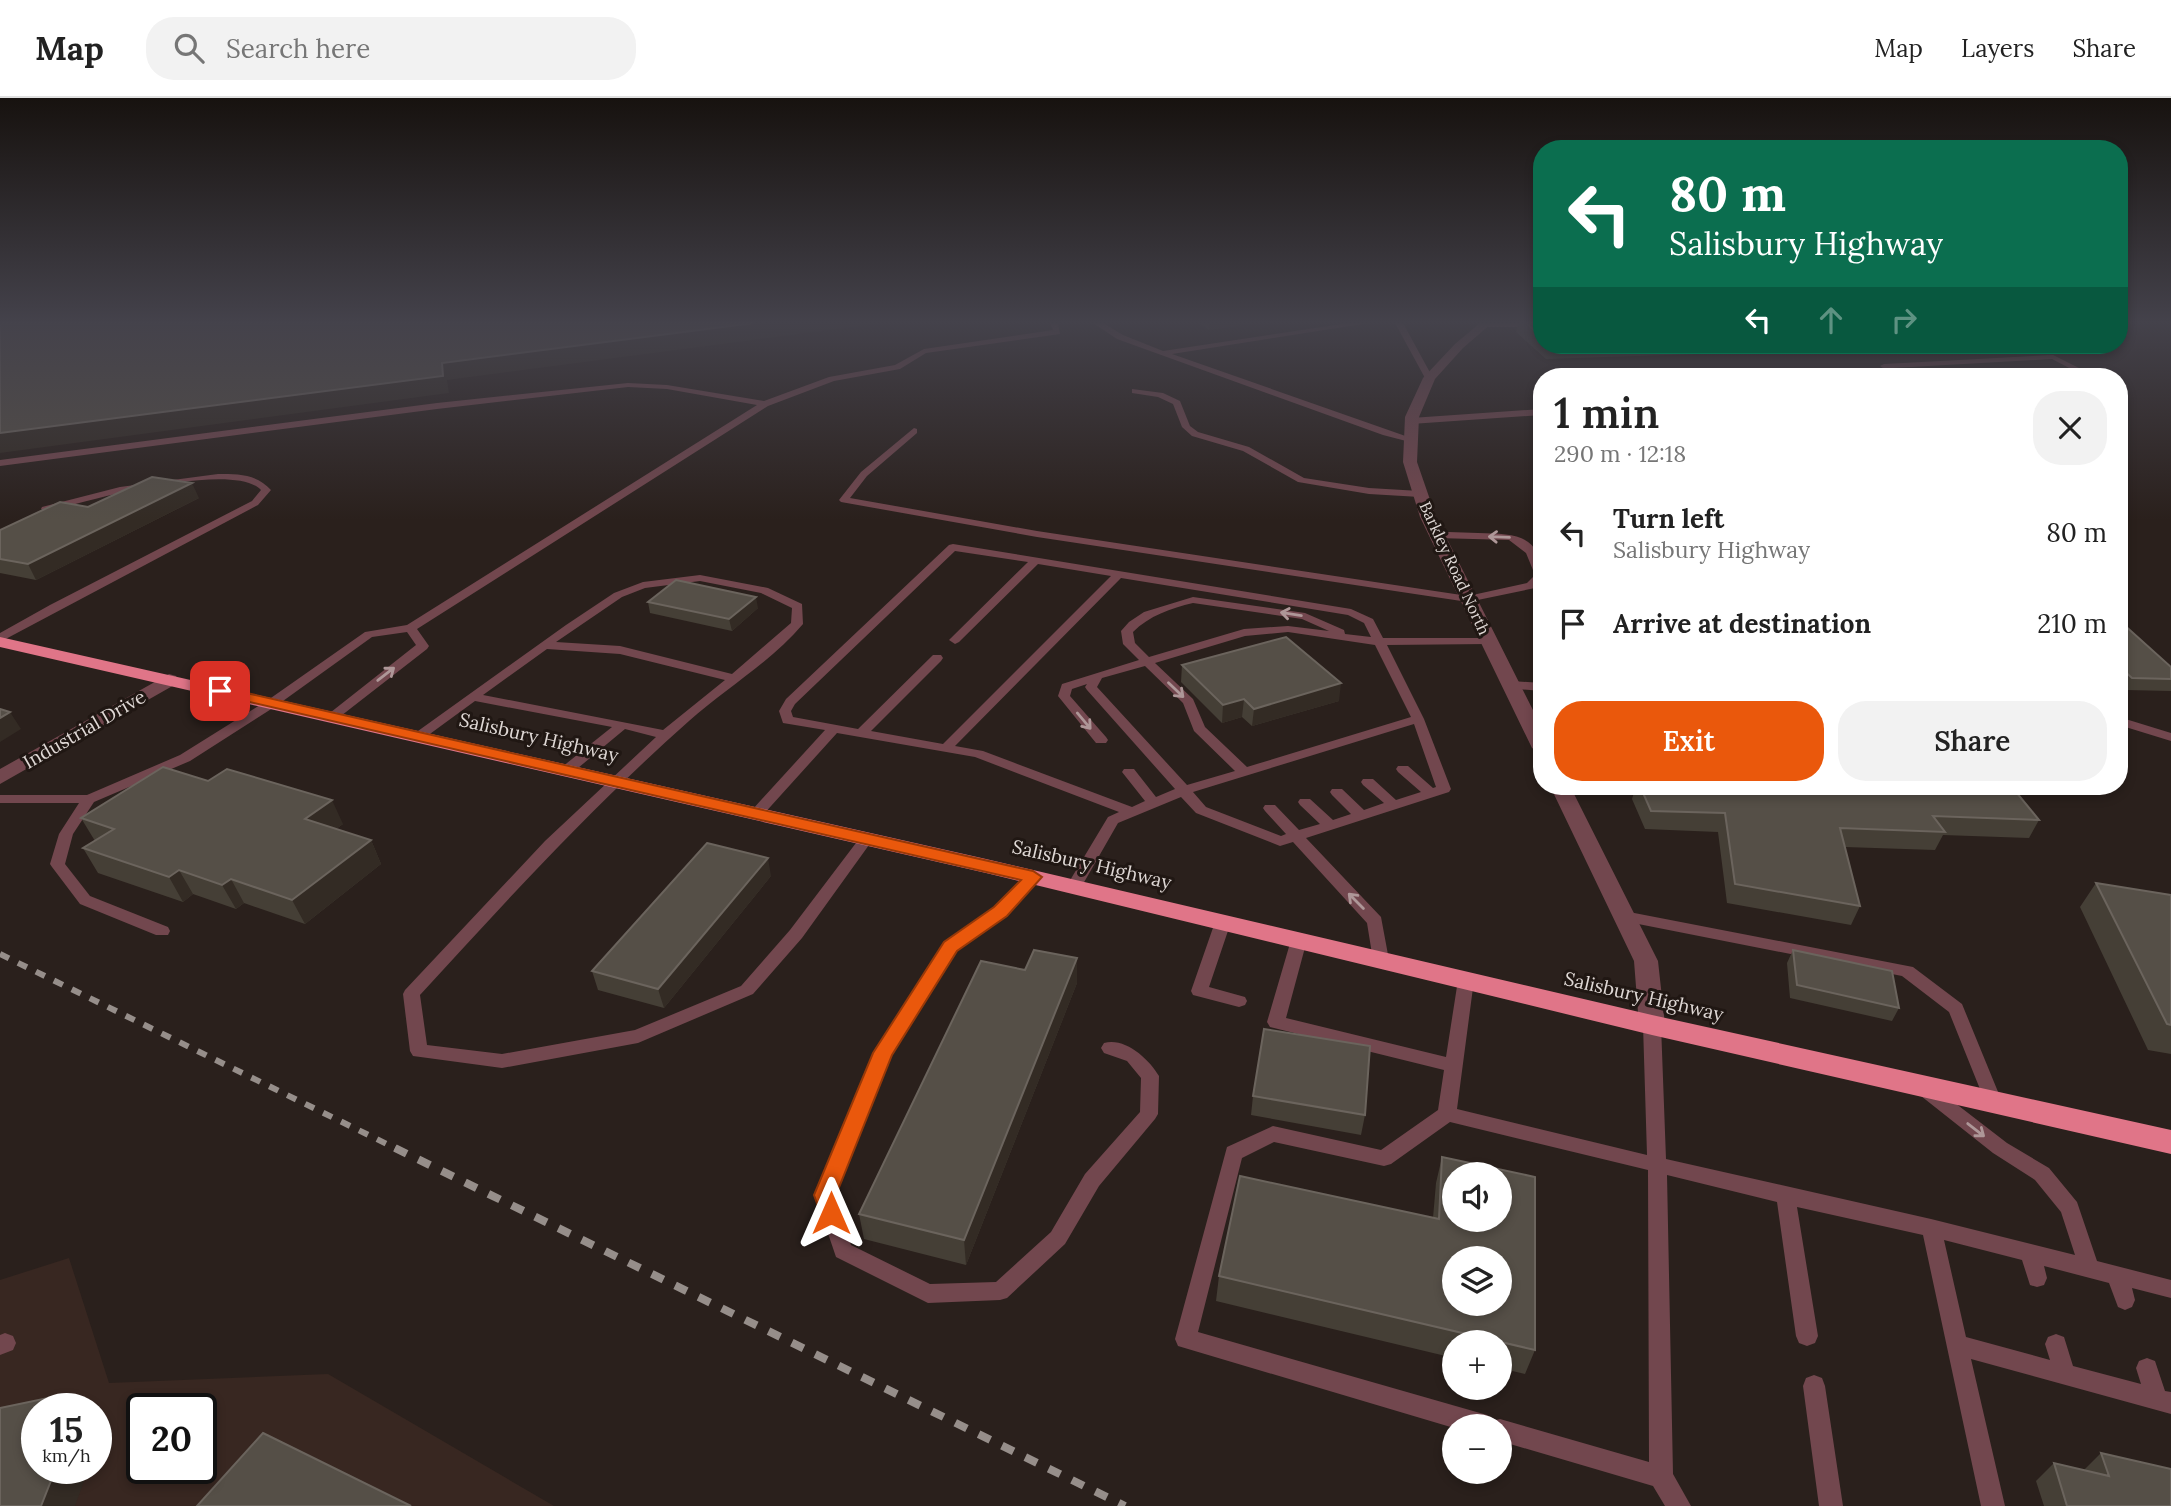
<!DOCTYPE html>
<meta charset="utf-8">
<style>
body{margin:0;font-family:Lora,serif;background:#f2f2f2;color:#222;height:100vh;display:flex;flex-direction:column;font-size:26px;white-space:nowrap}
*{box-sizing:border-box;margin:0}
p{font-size:23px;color:#767676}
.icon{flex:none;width:38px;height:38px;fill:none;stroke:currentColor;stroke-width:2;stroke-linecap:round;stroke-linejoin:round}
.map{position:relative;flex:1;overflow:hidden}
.side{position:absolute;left:1533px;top:270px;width:595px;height:427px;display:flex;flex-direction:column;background:#fff;border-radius:28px;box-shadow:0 4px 10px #0003}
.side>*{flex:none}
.top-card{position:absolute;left:1533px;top:42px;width:595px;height:214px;border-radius:28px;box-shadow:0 4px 10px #0003;background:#0b6e4f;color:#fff;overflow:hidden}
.tools{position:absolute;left:1442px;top:1064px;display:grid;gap:14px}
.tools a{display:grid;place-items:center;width:70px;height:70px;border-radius:50%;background:#fff;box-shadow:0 4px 10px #0003;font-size:35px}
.speed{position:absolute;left:21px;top:1295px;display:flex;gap:14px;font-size:35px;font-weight:700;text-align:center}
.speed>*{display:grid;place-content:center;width:91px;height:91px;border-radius:50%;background:#fff;box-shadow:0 4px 10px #0003;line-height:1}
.speed small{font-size:18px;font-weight:400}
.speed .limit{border:4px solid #111;border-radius:10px;background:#fff;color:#111}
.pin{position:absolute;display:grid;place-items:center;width:60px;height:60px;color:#fff;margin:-30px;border-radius:14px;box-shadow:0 4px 10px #0006}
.me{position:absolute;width:77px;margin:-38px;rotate:0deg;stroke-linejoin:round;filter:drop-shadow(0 0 5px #0008)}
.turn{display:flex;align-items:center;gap:24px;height:147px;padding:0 21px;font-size:32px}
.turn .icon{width:91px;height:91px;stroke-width:2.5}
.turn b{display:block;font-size:49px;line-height:60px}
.lanes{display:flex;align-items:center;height:66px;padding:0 21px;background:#0003;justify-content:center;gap:35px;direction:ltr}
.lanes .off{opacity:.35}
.round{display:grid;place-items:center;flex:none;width:74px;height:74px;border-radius:28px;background:#f2f2f2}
.head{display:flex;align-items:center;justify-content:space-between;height:119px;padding:0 21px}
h1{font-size:42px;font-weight:600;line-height:52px}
.cta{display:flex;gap:14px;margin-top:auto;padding:14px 21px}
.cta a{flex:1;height:80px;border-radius:28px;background:#ea580c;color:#fff;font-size:28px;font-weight:600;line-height:80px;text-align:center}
.cta a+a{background:#f2f2f2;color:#222}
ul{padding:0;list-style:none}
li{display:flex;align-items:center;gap:21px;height:91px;padding:0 21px}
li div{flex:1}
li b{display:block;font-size:26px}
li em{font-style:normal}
header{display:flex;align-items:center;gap:42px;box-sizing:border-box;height:98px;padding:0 35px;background:#fff;border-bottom:2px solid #e0e0e0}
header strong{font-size:33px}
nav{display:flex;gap:38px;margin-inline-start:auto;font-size:24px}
.search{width:490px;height:63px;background:#f2f2f2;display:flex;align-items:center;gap:18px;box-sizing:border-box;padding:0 24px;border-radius:28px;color:#767676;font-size:26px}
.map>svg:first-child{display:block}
.built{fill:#382721;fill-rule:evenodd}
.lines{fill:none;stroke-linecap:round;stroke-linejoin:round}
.lane{fill:#72474e;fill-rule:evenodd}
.street{fill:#72474e;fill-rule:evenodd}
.highway{fill:#e07588;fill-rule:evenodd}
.rail-far1{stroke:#968e8a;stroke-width:6;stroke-dasharray:10 10;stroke-linecap:butt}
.rail{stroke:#968e8a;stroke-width:8;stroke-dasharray:13 13;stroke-linecap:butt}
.wall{fill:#453f36}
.shaded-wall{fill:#332b24}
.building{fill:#554f47;stroke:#6b645d;stroke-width:2;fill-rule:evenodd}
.oneway{stroke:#ae9798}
.route{fill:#ea580c;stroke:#983908;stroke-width:2}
.labels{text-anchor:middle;stroke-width:6;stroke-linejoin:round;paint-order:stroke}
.far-street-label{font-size:16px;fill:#dfd8d5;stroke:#201713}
.street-label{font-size:19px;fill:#dfd8d5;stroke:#201713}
</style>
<header>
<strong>Map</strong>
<div class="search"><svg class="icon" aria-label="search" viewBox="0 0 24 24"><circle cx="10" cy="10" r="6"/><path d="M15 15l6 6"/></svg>Search here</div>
<nav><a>Map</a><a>Layers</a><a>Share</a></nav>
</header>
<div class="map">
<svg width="2171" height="1408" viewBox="0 0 2171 1408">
<rect width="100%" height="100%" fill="#2a201c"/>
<path class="built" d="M69 1160 109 1285 328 1276 554 1408H0V1182ZM37 1311H96V1370H37ZM142 1311H201V1370H142Z"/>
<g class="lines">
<path class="lane" d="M1050 225H1058L1060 236 926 255 900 271 834 283 768 308 417 531 429 548 427 551 337 621H327L326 618 416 547 407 534 372 539 276 608 190 663 94 704 73 736 65 766 90 798 168 829 170 833 168 837H156L80 806 52 769 50 766 59 736 79 705H0V697H87L180 657 268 602 365 534 407 527 757 307 667 291 628 289 437 311 0 368V362L437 305 628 285 667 287 764 303 829 279 895 267 924 251 1053 232Z
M1093 225H1103L1123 237 1163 253 1348 225H1369L1172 256 1414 341 1410 344 1383 337 1117 241Z
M1395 225H1403L1433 280 1432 282 1425 280Z
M1482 225H1542V229H1482Z
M2053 257 2089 275 2075 278H2046L2050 276 2075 273 2052 261 1893 270 1904 278H1895L1880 268 1884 266Z
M1132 291 1163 295 1180 303 1190 328 1198 334 1249 349 1304 380 1369 390 1420 393 1425 396 1420 399 1369 396 1298 384 1243 353 1192 338 1182 329 1173 306 1158 299 1132 295Z
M1542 311V317L1411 326 1407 323 1411 320Z
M914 330 917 331V335L867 378 850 400 1037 433 1468 498 1527 485 1535 477 1526 455 1509 442 1437 440 1433 439V435C1448 433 1464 435 1478 435 1517 436 1542 436 1542 483L1535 490 1468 504 1037 439 841 404 839 402 861 374Z
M218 376C238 376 257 376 271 392L258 407 0 544V535L50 507 252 403 261 392C233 362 84 403 46 414L41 411 42 409 120 389Z
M953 446 1351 511 1373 521 1383 540H1492L1494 542 1488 546 1387 547 1424 621 1451 691 1449 694 1306 740 1381 819 1389 862 1387 866H1375L1373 862 1367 825 1293 744 1280 748 1275 746 1196 715 1181 699 1118 725 1079 793 1074 794 1066 789 1108 719 1119 714 975 659 837 635 762 718H752L750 715 752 712 825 632 783 625 779 613 786 601 949 447ZM955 453 1028 464 951 540 949 542 955 546 959 544 1038 466 1111 478 943 646 871 633 941 563 943 560 941 557H933L858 631 793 619 791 613 795 606ZM1121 480 1348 517 1364 525 1371 539 1345 536 1344 532 1305 515 1193 499 1144 514 1129 524 1121 533 1123 546 1139 562 1062 586 1058 598 1096 645H1106L1108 642 1106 639 1070 598 1072 591 1087 586 1085 589 1087 592 1175 691 1156 699 1134 671H1124L1122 674 1145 703 1132 709 983 653 955 648ZM1193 505 1302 521 1329 533 1288 528 1244 531 1149 559 1135 545 1133 534C1149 518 1171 510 1193 505ZM1288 534 1375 547 1411 619 1247 669 1205 629 1193 601 1155 565 1245 538ZM1145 568 1183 605 1194 633 1235 673 1187 687 1097 589 1102 580ZM1414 626 1436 689 1433 690 1408 668H1398L1396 671 1398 674 1421 694 1396 702 1373 681H1363L1361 684 1363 687 1384 705 1364 712 1342 691H1332L1330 694 1332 697 1351 716 1333 722 1310 701H1300L1298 704 1300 707 1320 726 1299 732 1275 707H1265L1263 710 1265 713 1286 736 1281 738 1206 709 1193 694Z
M700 477 768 490 802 506 803 526C771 564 726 590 689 623 593 708 506 803 420 897L427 947 502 956 635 932 741 888 790 832 862 737H872L874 740 802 840 753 896 638 945 502 970 413 958 410 953 403 896 405 892 545 743 656 639 625 631 572 675 567 676 560 672 562 669 612 629 475 603 423 641H413L411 638 566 527 614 495 643 484ZM700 483 761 495 792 510 791 525 732 576 620 548 556 544 622 499 645 490ZM547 551 620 556 725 582 663 632 483 597Z
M1511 583 1542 585V593L1507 590 1505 587 1507 584Z
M2119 619 2171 635V643L2119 627Z
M1033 774 1041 779 1006 817 956 853 891 957 835 1097 851 1147 930 1186 996 1184 1051 1134 1085 1076 1140 1014 1141 980 1127 963 1104 955 1101 950 1104 945C1125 939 1149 961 1159 978L1158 1016 1155 1021 1099 1088 1065 1146 1007 1200 1000 1202 928 1205 836 1159 815 1097 874 955 944 845 996 809 1028 775Z
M1624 813 1913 869 1962 906 2003 1006 2000 1011 1994 1013 1988 1011 1949 914 1902 878 1618 822 1616 818 1618 814Z
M1223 819 1229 820 1231 824 1209 889 1245 899 1247 903 1245 907 1239 909 1193 897 1191 893 1215 824 1217 820Z
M1299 836 1305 838 1307 842 1286 920 1446 959 1458 882 1460 878H1472L1474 882 1457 1011 1647 1057 1643 927 1646 922 1652 921 1658 922 1661 927 1666 1061 1931 1121 2075 1157 2061 1114 2035 1082 1993 1055 1921 998 1918 993 1921 988 1927 986 1933 988 2007 1045 2049 1070 2077 1104 2097 1163 2171 1182V1200L2132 1190 2135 1202 2132 1209 2125 1212 2118 1209 2109 1185 2044 1168 2047 1180 2044 1187 2037 1189 2030 1187 2022 1162 1944 1142 1966 1239 2050 1262 2045 1246 2048 1239 2056 1236 2064 1239 2073 1268 2141 1286 2136 1270 2139 1263 2147 1260 2155 1263 2165 1293 2171 1294V1316L1971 1261 2005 1408H1981L1923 1137 1797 1109 1818 1238 1815 1245 1807 1248 1799 1245 1796 1238 1777 1104 1667 1077 1673 1376 1691 1408H1665L1653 1388 1500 1343V1328L1454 1330 1178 1248 1175 1241 1227 1049 1273 1028 1381 1052 1438 1012 1444 972 1270 929 1267 924 1291 842 1293 838ZM1450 1024 1648 1072 1649 1364 1500 1321 1496 1322 1487 1317 1198 1234 1242 1060 1274 1044 1384 1068 1391 1066Z
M5 1235 13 1238 16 1245 13 1252 0 1257V1237Z
M1814 1277 1822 1280 1825 1288 1843 1408H1819L1803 1288 1806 1280Z"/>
<path class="street" d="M1480 225H1492L1463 250 1435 281 1419 319 1417 364 1436 419 1542 630V656L1532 650 1420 419 1403 364 1405 319 1423 280 1455 246Z
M169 576 176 578 178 582 176 586 0 686V671Z
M1550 688H1570L1658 863 1665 927 1661 934 1652 937 1643 934 1639 927 1634 863Z"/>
<path class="highway" d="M0 539 986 761 1652 917 2171 1032V1056L1652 937 986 775 0 549Z"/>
<path class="rail-far1" d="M0 856 399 1052"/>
<path class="rail" d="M395 1050 1125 1408"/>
</g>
<path class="wall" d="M1199 225H1254L1209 232Z
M1518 225H1542V247H2050L1852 254 1847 251 1546 261 1516 234Z
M199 400 36 482 0 475V432L88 409Z
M648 504 758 510 732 533 650 515Z
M2119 525 2171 569V593L2126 592 2119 586Z
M1182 567 1339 603 1252 628 1242 619 1222 625 1181 584Z
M1636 688H1780L1903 692 1905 688H1990L2039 722 2029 740 1943 737 1935 752 1845 749 1860 808 1851 827 1727 805 1718 734 1645 731 1632 701Z
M81 720 343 726 336 731 371 742 381 766 305 826 244 805 236 811 193 796 183 804 98 775 83 750 95 743Z
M771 778 664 910 598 892 592 873Z
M2096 785 2171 797V956L2148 952 2080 809Z
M1793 852 1899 910 1892 923 1790 900 1787 865Z
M1077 860V885L966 1167 864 1141 859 1116 1025 872Z
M1253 998 1365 1017 1361 1037 1251 1017Z
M1442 1059 1535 1252 1525 1276 1500 1270V1244H1454V1260L1216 1203 1219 1178 1433 1120 1436 1085Z
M2101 1355 2171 1408H2044L2036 1383 2054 1365 2084 1372Z"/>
<path class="shaded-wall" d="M754 225H883L447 282 449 295 0 355V335L442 265Z
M1209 225H1254L1209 232Z
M192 385 199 400 36 482 28 466Z
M756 499 758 510 732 533 729 521Z
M1341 585 1339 603 1252 628 1254 611Z
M1244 601 1242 619 1222 625 1223 607Z
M10 614 21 631 0 644V620Z
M332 702 343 726 316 745 305 721Z
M371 742 381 766 305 826 292 802Z
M768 760 771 778 664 910 658 891Z
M179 772 193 796 183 804 169 779Z
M231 781 244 805 236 811 222 787Z
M1077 860V885L966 1167 964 1142Z
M67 1296 81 1311H62Z
M56 1370H86L88 1372 75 1408H41Z"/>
<path class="building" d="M0 225H754L442 265 443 278 0 335Z
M1526 225H1542V239Z
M152 379 192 385 28 466 0 461V432L60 404 88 409Z
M676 482 756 499 729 521 648 504Z
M2119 525H2122L2171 569V581L2132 580 2119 568Z
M1286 539 1341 585 1254 611 1244 601 1223 607 1182 567Z
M0 611 10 614 0 620Z
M163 669 208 683 227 671 332 702 305 721 371 742 292 802 231 781 222 787 179 772 169 779 83 750 114 731 81 720Z
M1640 688H1780L1912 692 1909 688 2012 689 2039 722 1933 718 1945 734 1840 730 1860 808 1735 786 1725 715 1651 713Z
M707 745 768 760 658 891 592 873Z
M2096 785 2171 797V927L2167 926Z
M1034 852 1077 860 964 1142 859 1116 981 863 1025 872Z
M1793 852 1892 873 1899 910 1797 887Z
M1264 931 1370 948 1365 1017 1253 998Z
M1442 1059 1535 1079V1252L1219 1178 1240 1078 1439 1121ZM1454 1076H1500V1122H1454ZM1454 1160H1500V1206H1454Z
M67 1296 62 1311H37V1370H56L41 1408H0V1310Z
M263 1335 411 1408H197Z
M2101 1355 2171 1371V1408H2067L2054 1365 2109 1378Z"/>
<defs><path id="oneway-shaft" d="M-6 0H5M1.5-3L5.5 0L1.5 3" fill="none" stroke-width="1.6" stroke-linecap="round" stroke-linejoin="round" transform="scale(1.75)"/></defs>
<g class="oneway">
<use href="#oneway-shaft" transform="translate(1499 439) rotate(-178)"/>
<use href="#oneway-shaft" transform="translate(1291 516) rotate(-171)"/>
<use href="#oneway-shaft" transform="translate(386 576) rotate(-38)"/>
<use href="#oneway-shaft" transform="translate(1176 592) rotate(44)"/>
<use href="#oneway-shaft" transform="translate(1084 623) rotate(50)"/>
<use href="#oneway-shaft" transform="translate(1356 803) rotate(-135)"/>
<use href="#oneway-shaft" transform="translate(1976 1032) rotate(38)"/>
</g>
<linearGradient id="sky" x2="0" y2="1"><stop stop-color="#17120f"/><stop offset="0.53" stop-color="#44424b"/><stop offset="1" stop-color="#44424b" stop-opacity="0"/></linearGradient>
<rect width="2171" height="422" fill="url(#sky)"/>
<path class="route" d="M220 589 1033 773 1042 779 1007 818 957 853 892 957 836 1097 842 1115 838 1122 831 1125 823 1122 814 1097 873 955 944 844 994 809 1021 782 215 596V590Z"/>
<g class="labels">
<g class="far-street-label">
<text transform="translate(1455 470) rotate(65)" y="6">Barkley Road North</text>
</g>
<g class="street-label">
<text transform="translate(84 631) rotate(-30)" y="7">Industrial Drive</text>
<text transform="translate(539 639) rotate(13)" y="7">Salisbury Highway</text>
<text transform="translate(1092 766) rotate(13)" y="7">Salisbury Highway</text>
<text transform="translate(1644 898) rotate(13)" y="7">Salisbury Highway</text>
</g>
</g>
</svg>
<div class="tools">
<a><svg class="icon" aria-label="sound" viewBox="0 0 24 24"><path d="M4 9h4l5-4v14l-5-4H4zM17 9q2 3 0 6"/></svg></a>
<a><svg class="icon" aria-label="layers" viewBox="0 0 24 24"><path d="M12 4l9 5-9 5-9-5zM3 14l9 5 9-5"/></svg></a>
<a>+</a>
<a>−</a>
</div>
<div class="speed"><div>15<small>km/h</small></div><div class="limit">20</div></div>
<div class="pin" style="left:220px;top:593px;background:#d93025"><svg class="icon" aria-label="arrive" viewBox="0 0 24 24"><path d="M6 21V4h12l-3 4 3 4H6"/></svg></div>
<svg class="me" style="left:831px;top:1115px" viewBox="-20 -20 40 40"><path d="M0-17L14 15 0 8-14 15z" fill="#ea580c" stroke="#fff" stroke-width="4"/></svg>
<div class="top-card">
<div class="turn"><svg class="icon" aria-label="left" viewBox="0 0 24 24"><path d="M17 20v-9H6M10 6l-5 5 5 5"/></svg><div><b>80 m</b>Salisbury Highway</div></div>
<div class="lanes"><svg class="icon" aria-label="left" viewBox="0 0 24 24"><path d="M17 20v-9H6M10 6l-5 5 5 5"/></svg><svg class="icon off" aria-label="ahead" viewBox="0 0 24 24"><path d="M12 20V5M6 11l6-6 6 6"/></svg><svg class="icon off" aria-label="right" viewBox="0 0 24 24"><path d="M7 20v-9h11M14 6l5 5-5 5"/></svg></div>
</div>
<section class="side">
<div class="head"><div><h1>1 min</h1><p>290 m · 12:18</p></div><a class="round"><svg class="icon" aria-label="close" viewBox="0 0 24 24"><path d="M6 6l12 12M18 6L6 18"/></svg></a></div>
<ul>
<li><svg class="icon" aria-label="left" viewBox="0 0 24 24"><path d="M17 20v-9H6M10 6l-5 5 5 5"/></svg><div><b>Turn left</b><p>Salisbury Highway</p></div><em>80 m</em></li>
<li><svg class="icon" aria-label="arrive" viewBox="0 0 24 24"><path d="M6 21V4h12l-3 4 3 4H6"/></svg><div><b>Arrive at destination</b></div><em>210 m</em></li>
</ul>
<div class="cta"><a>Exit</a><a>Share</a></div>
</section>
</div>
